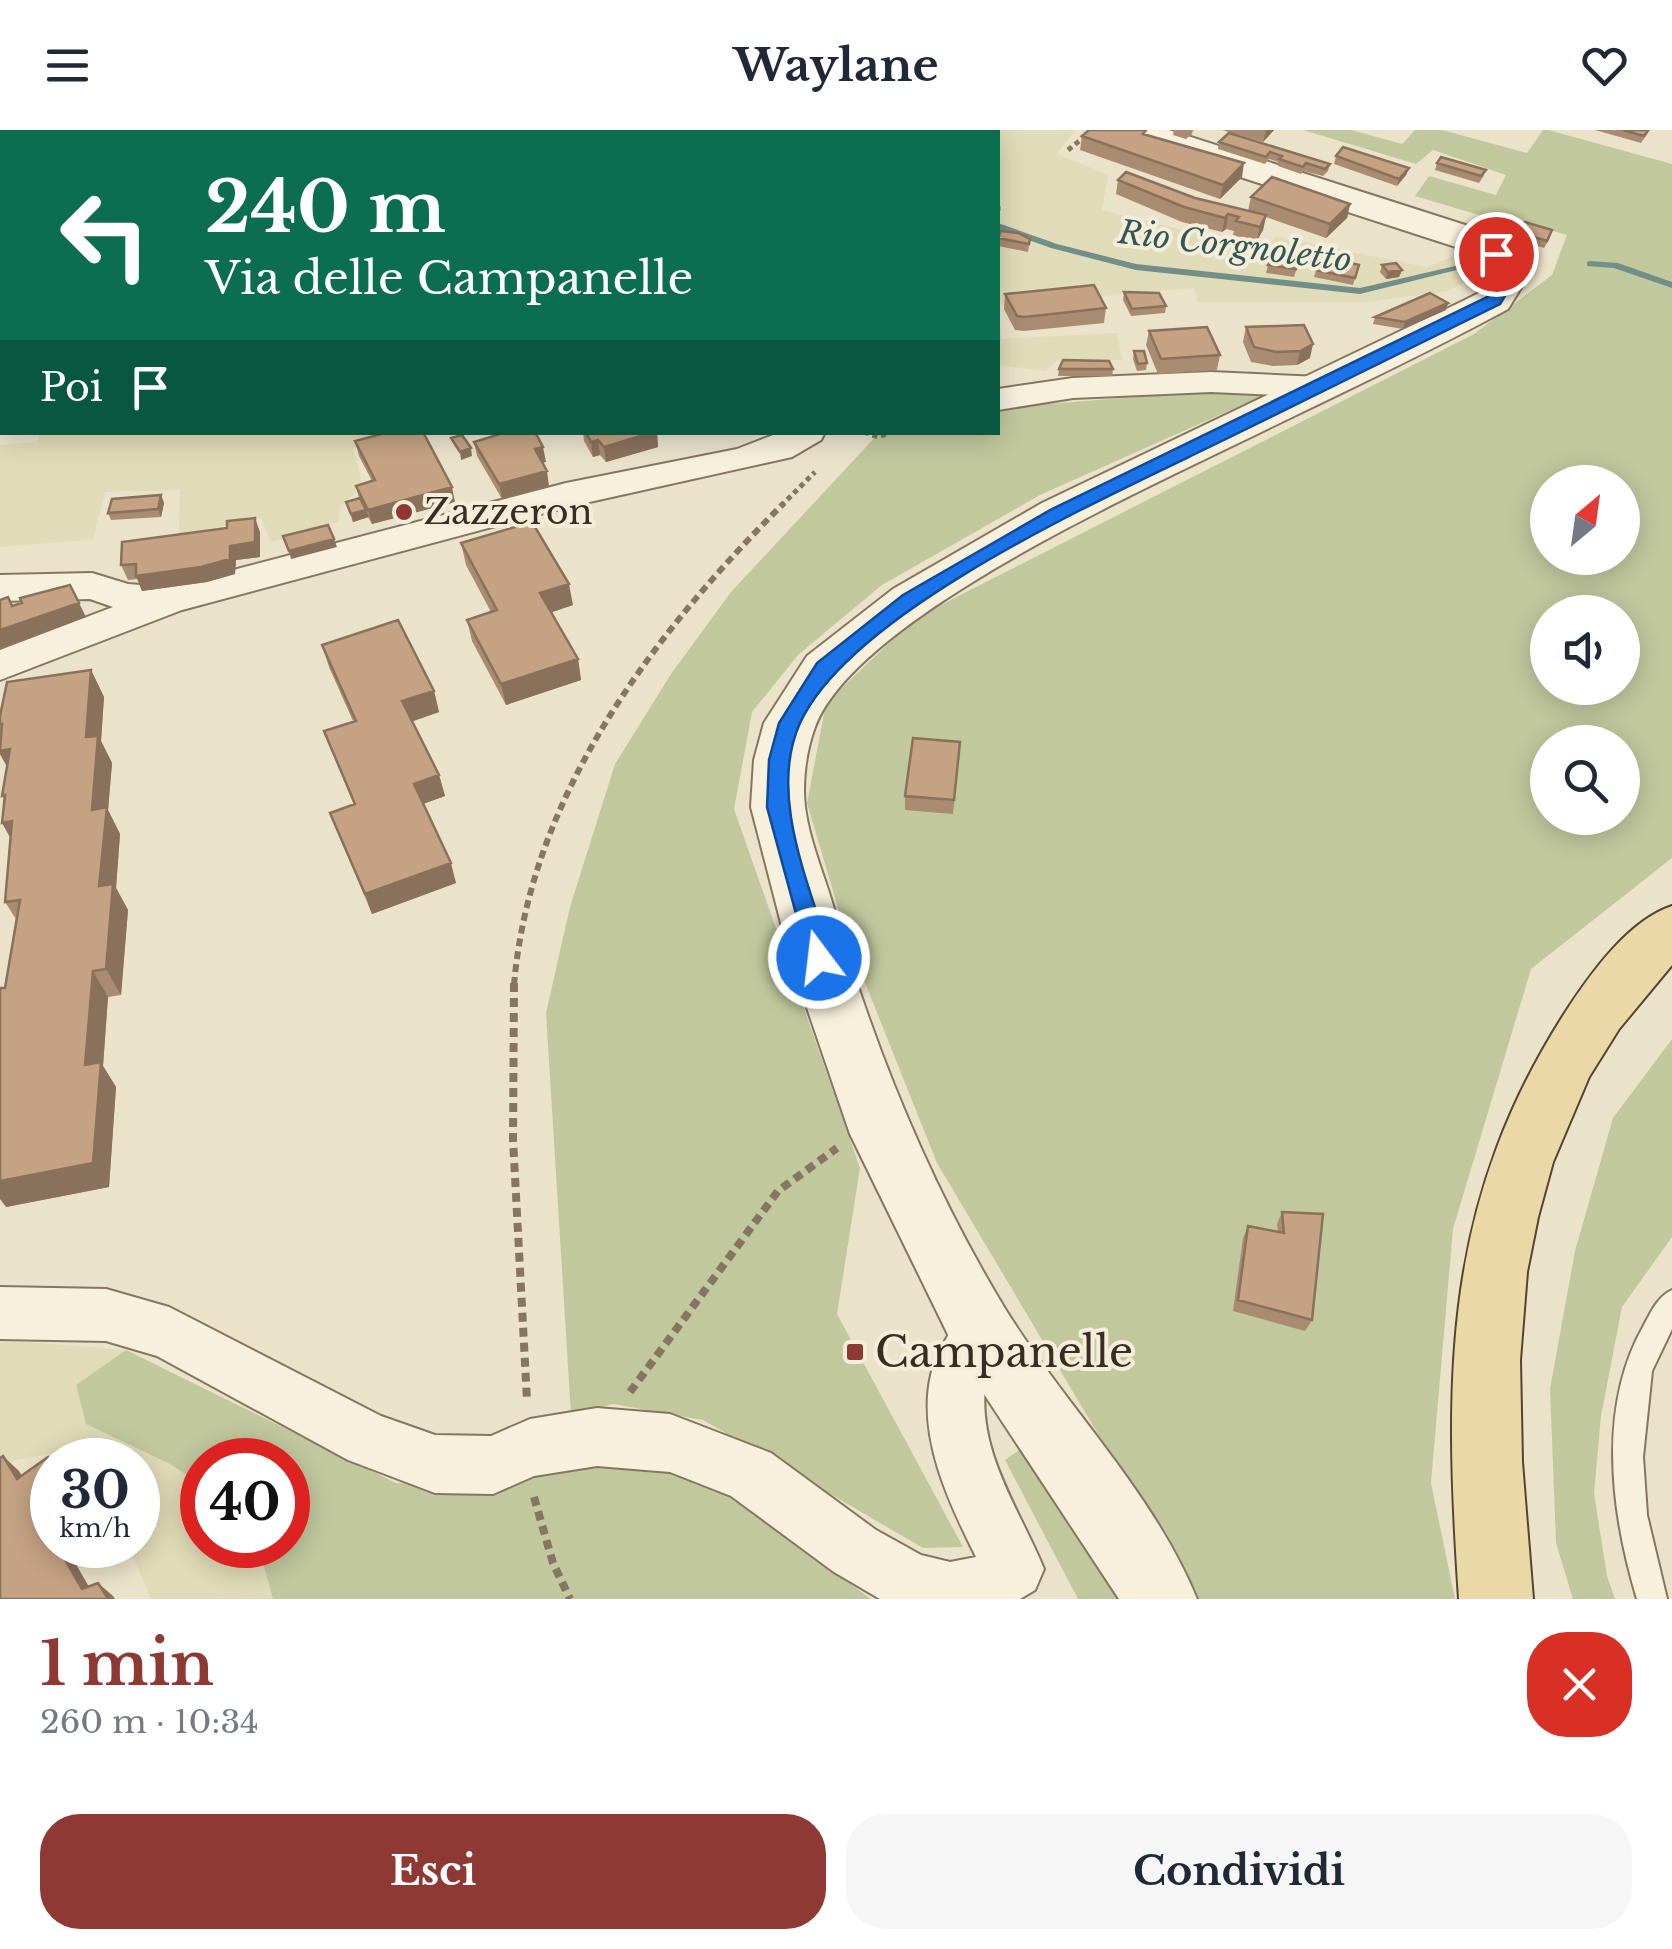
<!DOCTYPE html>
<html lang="it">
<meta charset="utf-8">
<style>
body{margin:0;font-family:"Libre Baskerville",serif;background:#f6f6f7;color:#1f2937;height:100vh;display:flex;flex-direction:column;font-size:38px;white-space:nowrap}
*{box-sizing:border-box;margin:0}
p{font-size:32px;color:#747a83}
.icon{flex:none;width:55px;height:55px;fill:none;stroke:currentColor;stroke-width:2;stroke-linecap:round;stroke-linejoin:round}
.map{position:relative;height:1469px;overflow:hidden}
.panel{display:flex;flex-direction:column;background:#fff;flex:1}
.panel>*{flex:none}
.top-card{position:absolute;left:0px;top:0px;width:1000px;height:305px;box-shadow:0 5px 25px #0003;background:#0b6e4f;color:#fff;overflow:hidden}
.needle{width:65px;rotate:29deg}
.fabs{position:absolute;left:1530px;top:335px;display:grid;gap:20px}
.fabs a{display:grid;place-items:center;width:110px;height:110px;border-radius:50%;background:#fff;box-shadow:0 5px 25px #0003;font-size:50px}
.speed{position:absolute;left:30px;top:1308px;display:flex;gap:20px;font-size:50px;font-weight:700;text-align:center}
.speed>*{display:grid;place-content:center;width:130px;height:130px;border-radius:50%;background:#fff;box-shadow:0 5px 25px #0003;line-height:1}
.speed small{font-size:25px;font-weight:400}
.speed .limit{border:15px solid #d22;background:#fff;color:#111}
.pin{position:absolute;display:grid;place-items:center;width:85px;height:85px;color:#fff;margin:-42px;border:5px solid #fff;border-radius:50%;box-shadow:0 2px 10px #0007}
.me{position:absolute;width:110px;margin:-55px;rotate:345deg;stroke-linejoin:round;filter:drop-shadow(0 0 8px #0008)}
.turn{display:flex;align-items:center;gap:35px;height:210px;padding:0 40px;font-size:45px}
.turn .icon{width:130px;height:130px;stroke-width:2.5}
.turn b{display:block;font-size:70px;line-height:85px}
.then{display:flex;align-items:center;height:95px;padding:0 40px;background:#0003;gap:20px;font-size:38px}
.round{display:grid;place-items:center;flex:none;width:105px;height:105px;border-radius:40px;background:#f6f6f7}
.summary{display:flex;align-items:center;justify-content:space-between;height:170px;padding:0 40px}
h1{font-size:60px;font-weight:800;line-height:75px;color:#8f3935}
.button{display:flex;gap:20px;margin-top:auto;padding:20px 40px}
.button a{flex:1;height:115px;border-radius:40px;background:#8f3935;color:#fff;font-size:40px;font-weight:800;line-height:115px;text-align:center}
.button a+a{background:#f6f6f7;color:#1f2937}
header{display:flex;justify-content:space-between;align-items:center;height:130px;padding:0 40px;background:#fff;font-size:45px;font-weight:800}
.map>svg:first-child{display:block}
.farmland{fill:#e0dbb8}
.green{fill:#c1c89e;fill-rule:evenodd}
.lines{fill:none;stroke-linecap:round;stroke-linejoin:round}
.stream{fill:#718e88;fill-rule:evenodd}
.service-casing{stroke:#867660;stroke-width:4}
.minor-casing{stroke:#867660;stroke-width:4}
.tertiary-casing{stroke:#867660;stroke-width:4}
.primary-casing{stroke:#544433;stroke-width:4}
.path-far2{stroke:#867660;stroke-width:5;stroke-dasharray:5 4;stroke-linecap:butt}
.path-far1{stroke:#867660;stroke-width:6;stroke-dasharray:8 5;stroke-linecap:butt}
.path{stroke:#867660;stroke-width:8;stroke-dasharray:9 6;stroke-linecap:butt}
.service{fill:#f6f0dc;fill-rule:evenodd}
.minor{fill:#f6f0dc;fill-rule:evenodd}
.tertiary{fill:#f6f0dc;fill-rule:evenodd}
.primary{fill:#ead8a6;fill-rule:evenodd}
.wall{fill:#a98b71}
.shaded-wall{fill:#8a715c}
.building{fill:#c5a283;stroke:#8a715c;stroke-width:2.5}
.route{fill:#1a73e8;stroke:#114b97;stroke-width:2.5}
.poi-dot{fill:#8f3935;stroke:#f3edd9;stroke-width:4}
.labels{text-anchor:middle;stroke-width:8;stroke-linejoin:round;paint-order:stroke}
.far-water-label{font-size:32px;font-style:italic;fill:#335655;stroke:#f3edd9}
.poi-label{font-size:35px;fill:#382d22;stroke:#f3edd9;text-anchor:start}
.near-poi-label{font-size:42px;fill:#382d22;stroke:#f3edd9;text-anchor:start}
</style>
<header><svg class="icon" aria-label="menu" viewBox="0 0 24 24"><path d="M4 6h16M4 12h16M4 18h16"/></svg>Waylane<svg class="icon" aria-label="heart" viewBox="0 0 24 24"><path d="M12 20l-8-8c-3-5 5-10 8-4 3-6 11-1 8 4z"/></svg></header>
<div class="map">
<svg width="1672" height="1469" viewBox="0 0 1672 1469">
<rect width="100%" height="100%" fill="#ebe2ca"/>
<path class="farmland" d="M226 0H1075L1057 24 1108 45 1102 80 1260 119 1277 107 1426 137 1468 121V151L1447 161 1368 172H1197L1195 158 998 174V2H224Z
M998 188 1001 209 1117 203 1122 230H1058L1046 241 998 235Z
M41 302H414V304L353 318 363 357 340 376 339 391 271 412 261 388 179 405 180 360 105 362 93 409 0 417V315L37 312Z
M13 1211 126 1220 76 1255 86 1294 172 1335 202 1356V1415H258L273 1469H151L128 1415H138V1330H76L69 1320 15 1330 0 1340V1212Z"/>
<path class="green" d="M1303 0H1351L1402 14 1415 0H1442L1527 23 1543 0H1548L1672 34V728L1531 839 1453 1099 1431 1353 1455 1469H1196L937 1033 846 805 807 673 826 573 915 488 1474 204 1552 145 1567 105 1526 93H1506L1415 66 1429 46 1496 65 1506 45 1433 20 1416 34ZM1548 352H1622V428H1548ZM1548 482H1622V558H1548ZM1548 612H1622V688H1548Z
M1210 261H1273L1040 365 882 455 799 524 752 582 734 679 860 1038 837 1184 963 1417 923 1418 703 1290 613 1274 571 1285 546 883 570 777 615 634 671 544 731 462 879 303 998 302V278Z
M1672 909V1107L1622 1177 1601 1286 1594 1363 1607 1446 1615 1469H1573L1556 1413 1550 1259 1575 1121 1613 988Z
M126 1220 396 1353 489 1352 593 1329 705 1349 871 1469H273L258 1415H288V1330H202V1356L172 1335 86 1294 76 1255Z
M1034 1310 1133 1469H1078L1005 1330Z"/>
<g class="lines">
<path class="stream" d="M998 93 1057 114 1136 134 1360 158 1468 133 1473 136 1360 164 1136 140 1051 118 998 99Z
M1590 131 1618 133 1672 152V158L1614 138 1587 136V132Z
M0 138H2V144H0Z"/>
<g class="service-casing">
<path id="service" d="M1672 1160V1199L1652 1241 1643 1327 1647 1385 1667 1469H1637C1611 1383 1597 1277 1644 1195 1651 1182 1658 1166 1672 1160Z"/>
</g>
<g class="minor-casing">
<path id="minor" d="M1211 242 1319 247 1331 250 1336 257 1331 264 1319 267 1211 262 1073 268 998 280V259L1073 248Z
M781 302H825L821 310 792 327 567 377 182 480 0 550V520L113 477 90 469 0 471V445L92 443 128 454 168 457 566 353 737 319Z
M0 1157 106 1159 169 1177 381 1286 435 1305 491 1306 530 1289 597 1278 670 1284 771 1323 876 1400 921 1425 950 1432 976 1427C949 1373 917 1306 931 1245 936 1222 951 1202 962 1181L981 1174 1000 1181 1009 1200C1002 1215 989 1233 986 1249 975 1319 1019 1378 1044 1439L1035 1460 1020 1469H880L834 1442 731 1366 670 1342 597 1336 534 1346 493 1364 435 1363 348 1330 157 1226 106 1211 0 1209Z"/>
</g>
<g class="tertiary-casing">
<path id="tertiary" d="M1115 0H1169L1487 102 1513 121 1527 148 1508 179C1416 229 1320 273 1226 319 1124 369 854 492 815 597 806 621 802 652 805 677 809 709 823 742 832 772 872 913 928 1051 1004 1177 1065 1276 1152 1360 1197 1469H1119L957 1223 850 1004 790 828 751 677 754 630 764 593 807 526 893 459 1042 373 1463 171 1479 163 1487 148 1481 133 1459 118 1120 8Z"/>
</g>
<g class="primary-casing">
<path id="primary" d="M1672 776V835L1619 899 1589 947 1553 1032 1538 1087 1527 1142 1520 1230 1522 1332 1533 1469H1459C1444 1245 1442 1070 1570 875 1594 839 1630 790 1672 776Z"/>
</g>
<path class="path-far2" d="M1068 20 1088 4
M998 76V82
M864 302 878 307 891 302
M781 376 815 342"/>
<path class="path-far1" d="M514 855C530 665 654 503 784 373"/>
<path class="path" d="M514 853 513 1009 527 1270
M630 1262 778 1061 837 1018
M534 1367 553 1433 570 1469"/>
<use href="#service" class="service"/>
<use href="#minor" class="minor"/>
<use href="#tertiary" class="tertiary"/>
<use href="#primary" class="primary"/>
</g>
<path class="wall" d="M1174 0H1193L1192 4 1186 9 1173 5Z
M1222 0H1274L1263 12Z
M1595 0H1650L1641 13Z
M1146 5 1242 47 1220 69 1080 20 1082 6Z
M1219 12 1330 34 1328 41 1323 46 1304 41 1301 44 1278 36V32L1269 29 1265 34 1218 19Z
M1336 26 1409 38 1406 45 1397 56 1334 34Z
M1437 33 1486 40 1483 47 1479 53 1435 40Z
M1118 50 1248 81 1251 67 1350 74 1347 88 1326 108 1266 87 1263 100 1256 112 1233 105 1234 101 1226 99 1222 102 1182 92 1116 64Z
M1518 102 1550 108 1544 118 1516 110Z
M998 108 1030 109 1028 122 998 116Z
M1321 126 1359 135 1353 155 1314 147Z
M1299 131 1294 147 1266 143 1268 135Z
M1382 135 1402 140 1399 147 1386 149 1380 142Z
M1124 162 1166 176 1165 183 1131 186 1123 170Z
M1005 164 1106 178 1104 193 1024 201 1015 200 1004 179Z
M1448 173 1446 180 1403 199 1373 194 1375 187Z
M1304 195 1310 228 1297 235 1273 236 1251 232 1243 212 1246 197Z
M1149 201 1220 225 1217 240 1158 244 1146 215Z
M1134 221 1147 233 1146 240 1137 241 1133 229Z
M1059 239H1113L1112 246H1058Z
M583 302H657L658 317 606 332 600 325 593 327 584 311Z
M355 311 455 372 372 394 368 387 353 392 346 372 359 368 356 356 372 351 359 326Z
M474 312 546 332H542L549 356 502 369 477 326Z
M161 365 164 373 161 387 111 390 108 383Z
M260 402V427L236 430 235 444 207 452 142 461 138 449 128 450 121 435Z
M461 413 573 475 551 482 578 529 581 550 506 575 472 511 467 490 491 482 466 435Z
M322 515 434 561 439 582 412 591 439 645 445 666 423 674 456 753 372 784 330 683 354 675 324 601 353 591 329 537Z
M91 540 104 567 101 611 112 633 108 680 120 704 116 758 128 780 121 865 108 867 103 936 116 957 109 1057 6 1077 5 858 16 789 5 772 11 708 5 670 2 666 7 637 0 624V586Z
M960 612 953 684 905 680V666Z
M1282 1082 1312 1190 1305 1201 1233 1181 1243 1108 1248 1096 1278 1101 1277 1094Z"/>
<path class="shaded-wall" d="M1266 0H1274L1263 12Z
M1244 33 1242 47 1220 69 1223 55Z
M1409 38 1406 45 1397 56 1399 49Z
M1350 74 1347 88 1326 108 1330 94Z
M1228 84 1226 99 1222 102 1225 88Z
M1266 85 1263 100 1256 112 1260 97Z
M1402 140 1399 147 1386 149 1388 142Z
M1448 173 1446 180 1403 199 1405 192Z
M1313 214 1310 228 1297 235 1300 221Z
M657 302 658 317 606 332 604 317Z
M598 310 600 325 593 327 591 312Z
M543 317 546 332 538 334 535 319Z
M471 318 472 326 461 330 460 322Z
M547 341 549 356 502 369 499 354Z
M452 357 455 372 372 394 368 380Z
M161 365 164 373 161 387 158 379Z
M366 380 369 387 353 392 351 384Z
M255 388 260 402V427L236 430 235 444 207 452 142 461 136 446 230 416Z
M334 409 337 417 291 429 289 421Z
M569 454 573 475 544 485 540 463Z
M79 473 86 487 0 518V500Z
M578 529 581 550 506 575 501 554Z
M91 540 104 567 101 611 112 633 108 680 120 704 116 758 128 780 121 865 106 839 86 607Z
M434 561 439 582 408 593 402 571Z
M10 619 14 648 0 624V621Z
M439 645 445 666 420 675 414 654Z
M12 691 17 720 2 693Z
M451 733 456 753 372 784 365 764Z
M93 841 108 867 103 936 116 957 109 1057 6 1077 0 1069V1051L85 935Z
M3 1326 19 1341 33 1364 17 1349Z
M73 1415H108L77 1436 96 1469 82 1459 61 1423Z
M98 1453 113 1466 115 1469H108Z"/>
<path class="building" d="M0 0H39L37 2H2V8H0Z
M1089 0H1146L1143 4 1244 33 1223 55 1082 6Z
M1623 0H1648L1644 6Z
M1229 3 1330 34 1325 39 1306 33 1303 37 1279 29 1282 26 1270 22 1266 27 1219 12Z
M1343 17 1409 38 1399 49 1336 26Z
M1441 27 1486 40 1481 46 1437 33Z
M1126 42 1195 68 1266 85 1260 97 1236 91 1239 87 1228 84 1225 88 1184 77 1118 50Z
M1272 47 1350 74 1330 94 1251 67Z
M1525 92 1552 100 1547 111 1518 102Z
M1001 101 1018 103 1030 109 1029 114 998 108Z
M1321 126 1359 135 1355 148 1316 140Z
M1271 130 1299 131 1296 139 1268 135Z
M1396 133 1402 140 1388 142 1382 135Z
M1094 155 1106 178 1025 187 1017 186 1005 164Z
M1124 162 1159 163 1166 176 1132 179Z
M1430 163 1448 173 1405 192 1375 187Z
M1304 195 1313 214 1300 221 1276 222 1254 217 1246 197Z
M1207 197 1220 225 1161 229 1149 201Z
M1134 221H1144L1147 233 1138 234Z
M1063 230 1109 231 1113 239H1059Z
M2 254V288H0V255Z
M389 302H423L452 357 368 380 356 356 375 350 355 311Z
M507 302H535L543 317 535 319 547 341 499 354 474 312Z
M586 302H654L604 317 598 310 591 312Z
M462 305 471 318 460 322 451 308Z
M161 365 158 379 108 383 112 369Z
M360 368 366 380 351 384 346 372Z
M255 388V412L230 416V429L201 437 136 446V434L121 435 122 412 227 398V391Z
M532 392 569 454 540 463 578 529 501 554 467 490 497 480 461 413Z
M328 395 334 409 289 421 283 406Z
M70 455 79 473 0 500V470L8 467 12 476 22 473 20 468Z
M398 490 434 561 402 571 439 645 414 654 451 733 365 764 330 683 355 674 324 601 356 591 322 515Z
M91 540 86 607 98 606 92 680 107 677 99 756 113 754 106 839 93 841 85 935 101 932 93 1033 0 1051V858H5L20 770 5 772 12 691 2 693 5 665 2 666 10 619 0 621 2 594H0V586L7 552Z
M913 608 960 612 954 670 905 666Z
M1282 1082 1323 1084 1312 1190 1238 1170 1248 1096 1284 1103Z
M3 1326 17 1349 48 1327 52 1334V1415H73L61 1423 82 1459 98 1453 108 1469H0V1328Z"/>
<path class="route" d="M1490 121H1501L1513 135 1516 148 1500 174C1409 219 1319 263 1228 308 1114 364 853 478 800 593 767 666 811 757 831 828L827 835H810L767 677 769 630 779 593 817 533 903 465 1052 379 1487 167 1499 148 1497 136 1487 124Z"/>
<g class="poi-dot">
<circle cx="404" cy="382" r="10"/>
<rect x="845" y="1212" width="20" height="20" rx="5"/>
</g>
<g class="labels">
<g class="far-water-label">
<text transform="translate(1235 116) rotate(7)" y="11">Rio Corgnoletto</text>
</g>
<g class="poi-label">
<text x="424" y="394">Zazzeron</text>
</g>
<g class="near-poi-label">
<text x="875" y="1237">Campanelle</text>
</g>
</g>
</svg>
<div class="fabs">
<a><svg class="needle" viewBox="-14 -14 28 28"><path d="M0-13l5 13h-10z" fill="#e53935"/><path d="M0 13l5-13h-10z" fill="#747a83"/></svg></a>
<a><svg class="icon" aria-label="sound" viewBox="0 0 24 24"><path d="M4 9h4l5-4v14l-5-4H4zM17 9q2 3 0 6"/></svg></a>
<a><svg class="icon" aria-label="search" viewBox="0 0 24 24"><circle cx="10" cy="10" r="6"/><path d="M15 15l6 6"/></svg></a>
</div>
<div class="speed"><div>30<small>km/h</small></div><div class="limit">40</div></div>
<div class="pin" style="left:1496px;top:124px;background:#d93025"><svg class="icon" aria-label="arrive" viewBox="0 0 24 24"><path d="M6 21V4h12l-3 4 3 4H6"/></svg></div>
<svg class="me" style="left:819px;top:828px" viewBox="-20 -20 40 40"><circle r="17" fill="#1a73e8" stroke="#fff" stroke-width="3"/><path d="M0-11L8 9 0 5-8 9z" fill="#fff"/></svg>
<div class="top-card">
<div class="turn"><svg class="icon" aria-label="left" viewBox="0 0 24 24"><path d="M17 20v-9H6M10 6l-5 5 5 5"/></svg><div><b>240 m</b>Via delle Campanelle</div></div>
<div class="then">Poi<svg class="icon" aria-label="arrive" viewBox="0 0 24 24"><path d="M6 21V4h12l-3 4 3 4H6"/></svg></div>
</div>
</div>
<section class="panel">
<div class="summary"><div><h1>1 min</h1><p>260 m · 10:34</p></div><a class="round" style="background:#d93025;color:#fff"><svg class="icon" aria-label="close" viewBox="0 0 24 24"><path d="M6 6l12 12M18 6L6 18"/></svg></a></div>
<div class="button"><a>Esci</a><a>Condividi</a></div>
</section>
